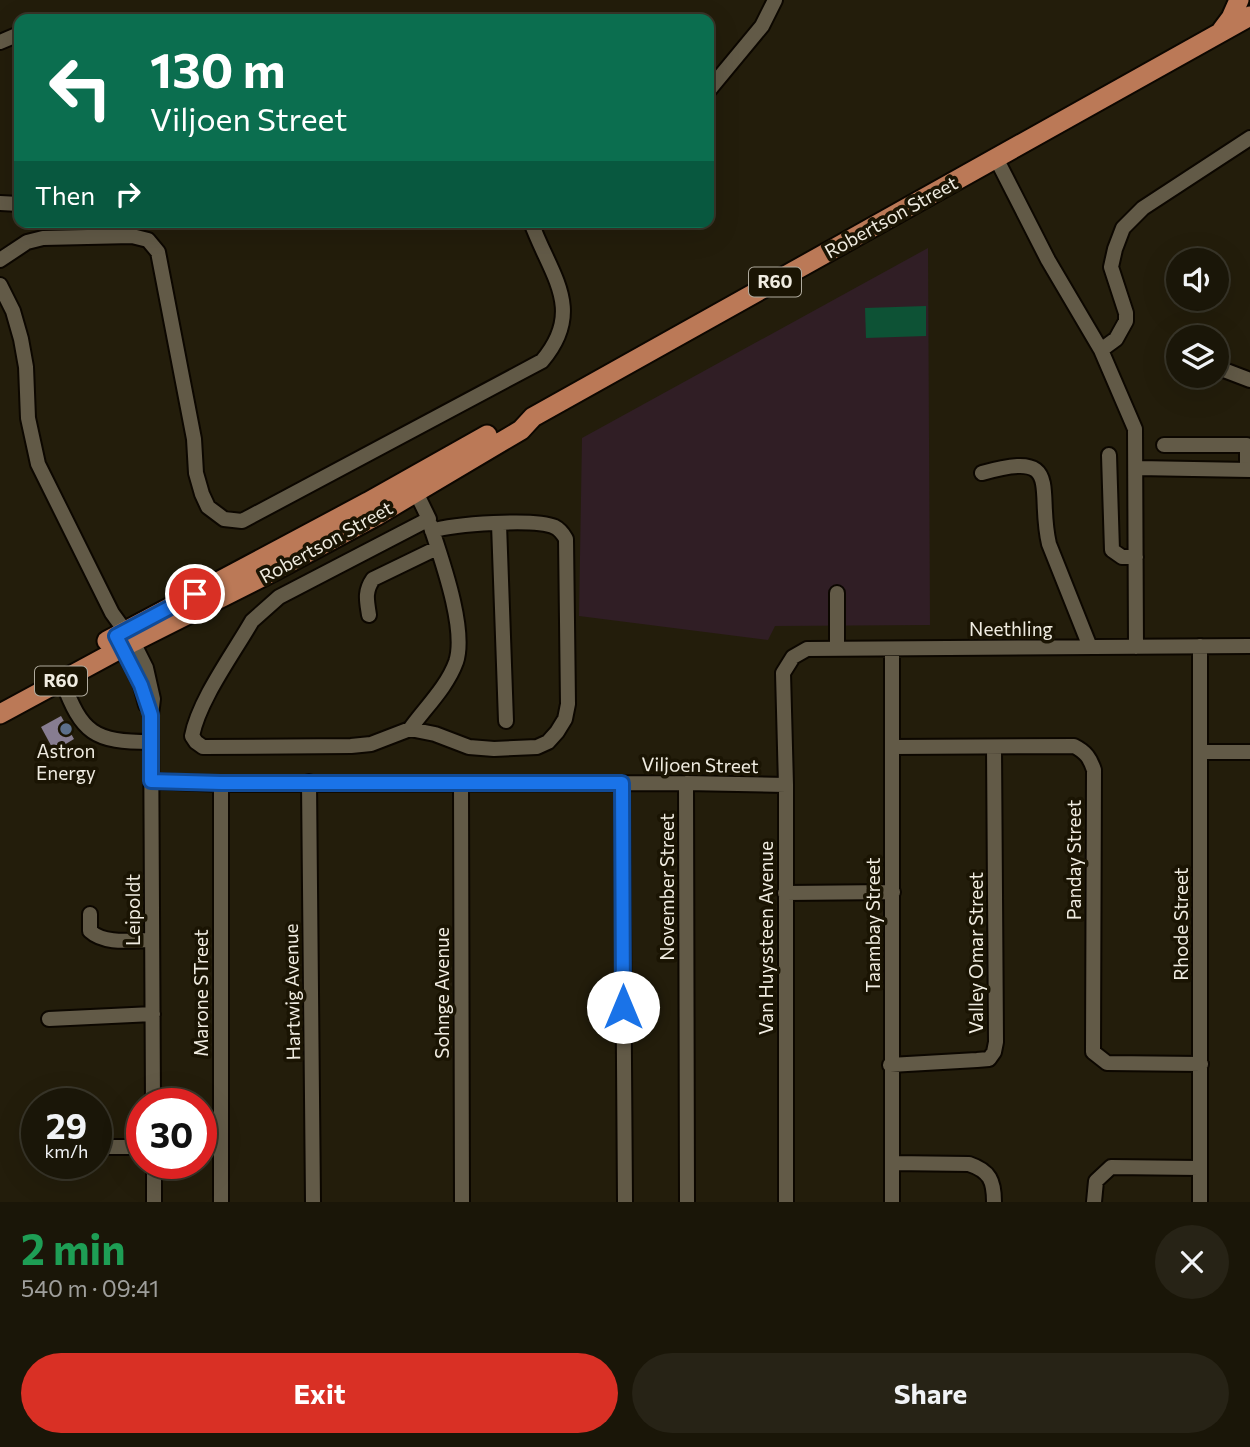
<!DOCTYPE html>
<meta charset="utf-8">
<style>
body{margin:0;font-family:Commissioner,sans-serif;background:#272316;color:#f1f3f6;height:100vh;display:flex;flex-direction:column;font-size:26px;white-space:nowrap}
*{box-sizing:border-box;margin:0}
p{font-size:23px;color:#9f9f9c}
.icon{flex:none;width:38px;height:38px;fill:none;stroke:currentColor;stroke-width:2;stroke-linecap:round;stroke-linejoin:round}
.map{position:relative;height:1202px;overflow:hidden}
.drawer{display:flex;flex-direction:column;background:#1a1608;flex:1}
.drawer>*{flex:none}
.banner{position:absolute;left:14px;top:14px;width:700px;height:214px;border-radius:14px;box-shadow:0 7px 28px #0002,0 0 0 2px #383529;background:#0b6e4f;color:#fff;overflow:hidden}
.fabs{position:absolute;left:1166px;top:248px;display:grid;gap:14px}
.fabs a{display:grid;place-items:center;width:63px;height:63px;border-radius:50%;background:#1a1608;box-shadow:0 7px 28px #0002,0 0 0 2px #383529;font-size:35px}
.speed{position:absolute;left:21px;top:1088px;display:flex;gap:14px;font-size:35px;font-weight:700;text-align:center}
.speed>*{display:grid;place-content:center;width:91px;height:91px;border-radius:50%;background:#1a1608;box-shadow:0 7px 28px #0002,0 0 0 2px #383529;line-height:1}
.speed small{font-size:18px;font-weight:400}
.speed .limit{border:10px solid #d22;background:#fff;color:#111}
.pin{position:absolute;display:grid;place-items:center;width:60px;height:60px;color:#fff;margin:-30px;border:4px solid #fff;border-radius:50%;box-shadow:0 2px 7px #0007}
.me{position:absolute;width:77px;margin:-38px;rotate:0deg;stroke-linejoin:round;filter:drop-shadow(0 0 5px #0008)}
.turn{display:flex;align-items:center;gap:24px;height:147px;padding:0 21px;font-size:32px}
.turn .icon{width:91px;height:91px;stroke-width:2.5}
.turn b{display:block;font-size:49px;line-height:60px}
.then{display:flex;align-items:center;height:66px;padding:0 21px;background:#0003;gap:14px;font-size:26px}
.round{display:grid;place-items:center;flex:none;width:74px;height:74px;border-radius:37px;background:#272316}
.summary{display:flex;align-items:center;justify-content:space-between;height:119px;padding:0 21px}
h1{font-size:42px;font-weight:700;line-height:52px;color:#1e9e55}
.primary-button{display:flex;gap:14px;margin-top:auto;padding:14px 21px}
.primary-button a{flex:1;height:80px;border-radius:42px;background:#d93025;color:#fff;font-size:28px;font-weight:700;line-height:80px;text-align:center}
.primary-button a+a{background:#272316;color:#f1f3f6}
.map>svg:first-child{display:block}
.education{fill:#301e25}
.green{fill:#0d5235}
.building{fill:#877d91}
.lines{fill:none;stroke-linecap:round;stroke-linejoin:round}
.minor-casing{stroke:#0c0700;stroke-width:18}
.major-casing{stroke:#0c0700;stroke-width:23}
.minor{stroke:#625a47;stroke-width:14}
.major{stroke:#bb7957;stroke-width:19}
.route-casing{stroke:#114b97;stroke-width:18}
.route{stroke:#1a73e8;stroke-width:12}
.service-dot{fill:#5c6f8a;stroke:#1a1403;stroke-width:2.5}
.labels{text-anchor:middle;stroke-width:7;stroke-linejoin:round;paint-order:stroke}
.shield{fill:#1a1403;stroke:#b0ab9e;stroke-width:2}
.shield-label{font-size:18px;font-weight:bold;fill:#f0ece1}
.street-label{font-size:19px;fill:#f0ece1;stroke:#1a1403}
.poi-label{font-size:19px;fill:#f0ece1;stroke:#1a1403}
</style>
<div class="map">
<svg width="1250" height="1202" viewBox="0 0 1250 1202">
<rect width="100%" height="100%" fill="#231d0b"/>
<path class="education" d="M928 248 930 625 775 626 768 640 579 616 582 438Z"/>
<path class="green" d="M926 306V336L866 338 865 308Z"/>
<path class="building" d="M61 716 74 739 54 751 41 727Z"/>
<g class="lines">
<g class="minor-casing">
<path id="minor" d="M0 42 19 34
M709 90 762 26 775 0
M996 158 1048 260 1101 350 1135 429 1136 647
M0 203 19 204
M0 260 27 242 43 238 132 236 148 240 158 252 194 439 196 473 202 494 208 507 224 519 242 521 542 361C586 309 550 275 531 222
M0 285 13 311 21 339 26 367 28 418 38 464 112 613 133 642 146 668 153 699 151 715 153 1104
M1101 350 1116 339 1126 321V313L1111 267 1115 249 1123 228 1143 208 1250 138
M1216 367 1250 380
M1164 445H1247V469
M1109 455 1112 550 1122 557H1136
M1137 468 1250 470
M982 473C1065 449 1036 489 1049 544L1090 647
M413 486 429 519 279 597 252 621C233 654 199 700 192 736L196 742 203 747 351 746 371 744 410 729 435 734 469 747 494 749 537 747 548 742 557 732 565 719 568 704 566 539C563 534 561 530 555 527 535 518 453 524 432 531
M499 524 506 721
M837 593V648
M369 615C367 601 364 592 373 579L437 548
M118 640 141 685 146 705
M1200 646V1202
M892 649V1202
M62 680C82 734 94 742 151 742
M410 729C425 708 447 687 456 662 467 629 441 558 430 524
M893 747 1074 746C1086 752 1090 758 1094 770L1093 1052 1107 1063 1201 1064
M1201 752H1250
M151 781 221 784 686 783 786 785
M309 782 313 1202
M461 783 462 1202
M622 783 625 1202
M686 783 687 1202
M785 893 893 892
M90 914V931C105 945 133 940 152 940
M49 1019 153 1014
M890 1065 977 1060 989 1059 994 1052 996 1042 994 747
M96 1147H142
M892 1163 969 1164C990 1171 994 1181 994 1202
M154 1164V1202
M221 1202V784
M786 1202V785L783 673 793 657 807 649 1250 646
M1094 1202 1096 1181 1111 1167 1199 1168"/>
</g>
<g class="major-casing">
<path id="major" d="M1222 30 1231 18 1239 0
M107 641 368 502 487 435
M0 714 133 642 272 572 376 516 521 430 533 417 1250 16"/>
</g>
<use href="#minor" class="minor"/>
<use href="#major" class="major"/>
</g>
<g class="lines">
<g class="route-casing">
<path id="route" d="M195 594 116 636 141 685 151 715V781L221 783H622L623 1007"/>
</g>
<use href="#route" class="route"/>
</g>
<circle class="service-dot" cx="66" cy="729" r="7"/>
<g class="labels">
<g class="shield">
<rect x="749" y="267.5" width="52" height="29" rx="5"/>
<rect x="35" y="666.5" width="52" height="29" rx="5"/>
</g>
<g class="shield-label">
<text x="775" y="288">R60</text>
<text x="61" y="687">R60</text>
</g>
<g class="street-label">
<text transform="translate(891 217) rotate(-29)" y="7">Robertson Street</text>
<text transform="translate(326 542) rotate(-29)" y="7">Robertson Street</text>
<text x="1011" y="636">Neethling</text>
<text transform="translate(700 765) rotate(1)" y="7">Viljoen Street</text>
<text transform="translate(1074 860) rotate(-90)" y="7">Panday Street</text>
<text transform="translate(667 887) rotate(-90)" y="7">November Street</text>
<text transform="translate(133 910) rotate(-90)" y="7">Leipoldt</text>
<text transform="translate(1181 924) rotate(-90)" y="7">Rhode Street</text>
<text transform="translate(873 925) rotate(-90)" y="7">Taambay Street</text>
<text transform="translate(766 938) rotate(-90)" y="7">Van Huyssteen Avenue</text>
<text transform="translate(976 953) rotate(-90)" y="7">Valley Omar Street</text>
<text transform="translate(292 992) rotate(-91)" y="7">Hartwig Avenue</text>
<text transform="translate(201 993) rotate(-90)" y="7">Marone STreet</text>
<text transform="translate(442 993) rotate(-90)" y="7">Sohnge Avenue</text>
</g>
<g class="poi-label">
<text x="66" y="758">Astron<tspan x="66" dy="22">Energy</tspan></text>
</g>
</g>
</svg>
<div class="fabs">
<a><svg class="icon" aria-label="sound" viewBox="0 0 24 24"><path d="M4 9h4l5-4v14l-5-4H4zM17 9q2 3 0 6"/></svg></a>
<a><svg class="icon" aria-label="layers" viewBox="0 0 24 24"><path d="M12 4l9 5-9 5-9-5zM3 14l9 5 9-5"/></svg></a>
</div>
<div class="speed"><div>29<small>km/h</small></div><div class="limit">30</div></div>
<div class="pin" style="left:195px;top:594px;background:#d93025"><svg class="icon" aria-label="arrive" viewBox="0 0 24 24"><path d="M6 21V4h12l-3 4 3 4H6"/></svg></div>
<svg class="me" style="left:623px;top:1007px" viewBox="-20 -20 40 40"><circle r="19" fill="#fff"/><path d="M0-13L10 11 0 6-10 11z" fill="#1a73e8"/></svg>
<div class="banner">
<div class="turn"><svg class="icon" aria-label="left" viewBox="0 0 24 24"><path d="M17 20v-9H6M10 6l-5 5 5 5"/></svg><div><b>130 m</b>Viljoen Street</div></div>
<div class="then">Then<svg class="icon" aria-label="right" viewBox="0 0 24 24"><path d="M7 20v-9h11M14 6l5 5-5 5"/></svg></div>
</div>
</div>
<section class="drawer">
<div class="summary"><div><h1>2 min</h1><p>540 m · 09:41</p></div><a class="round"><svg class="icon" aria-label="close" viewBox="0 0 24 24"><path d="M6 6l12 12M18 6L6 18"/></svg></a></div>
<div class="primary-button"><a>Exit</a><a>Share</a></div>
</section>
